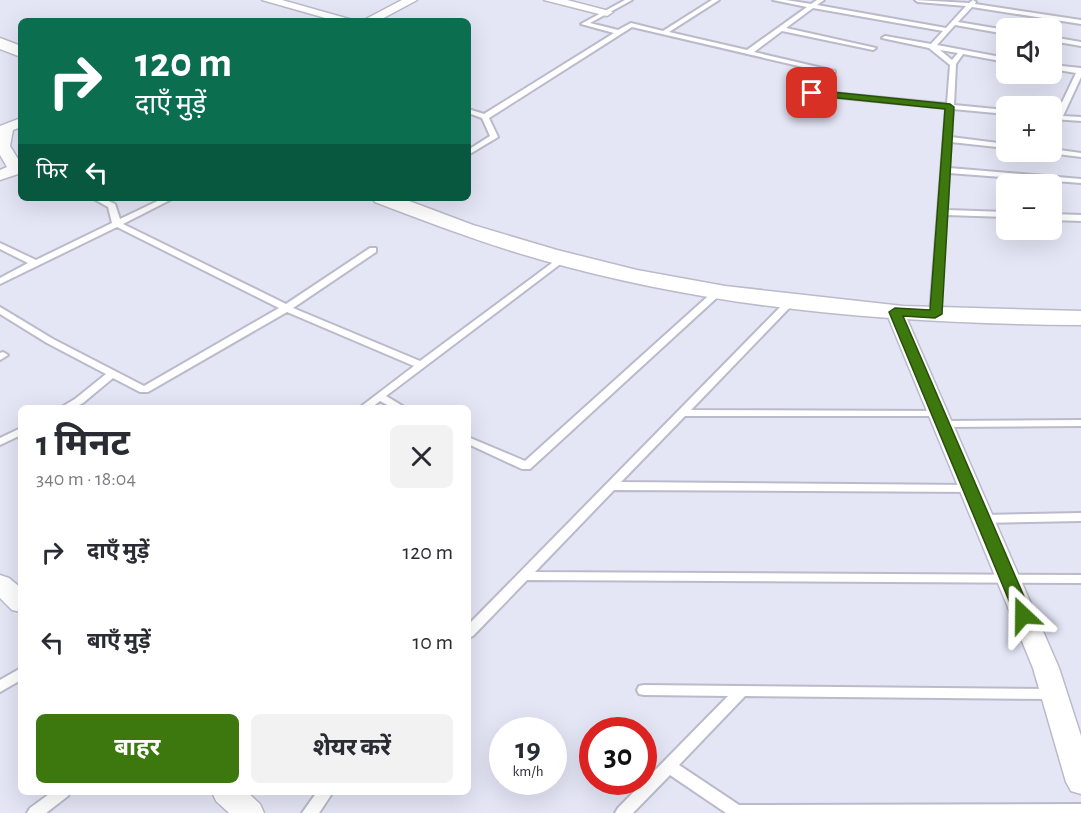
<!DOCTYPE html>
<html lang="hi">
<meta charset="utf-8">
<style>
body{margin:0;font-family:"Alegreya Sans","Noto Sans Devanagari",sans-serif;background:#f2f2f3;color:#2b2b33;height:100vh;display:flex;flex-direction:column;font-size:22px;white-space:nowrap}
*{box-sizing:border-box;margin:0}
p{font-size:20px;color:#7c7c81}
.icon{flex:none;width:33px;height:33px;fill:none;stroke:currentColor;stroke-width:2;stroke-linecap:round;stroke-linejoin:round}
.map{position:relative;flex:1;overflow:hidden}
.side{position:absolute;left:18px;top:405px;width:453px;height:390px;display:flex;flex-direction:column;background:#fff;border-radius:9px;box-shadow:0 6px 24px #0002}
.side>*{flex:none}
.guide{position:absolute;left:18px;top:18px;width:453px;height:183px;border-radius:9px;box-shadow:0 6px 24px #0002;background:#0b6e4f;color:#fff;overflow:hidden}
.tools{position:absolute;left:996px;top:18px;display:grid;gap:12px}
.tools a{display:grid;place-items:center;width:66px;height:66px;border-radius:9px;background:#fff;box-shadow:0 6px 24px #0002;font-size:30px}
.speed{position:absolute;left:489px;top:717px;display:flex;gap:12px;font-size:30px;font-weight:700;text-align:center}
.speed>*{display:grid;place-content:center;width:78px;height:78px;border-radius:50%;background:#fff;box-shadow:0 6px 24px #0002;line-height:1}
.speed small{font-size:15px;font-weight:400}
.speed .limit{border:9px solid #d22;background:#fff;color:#111}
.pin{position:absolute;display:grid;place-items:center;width:51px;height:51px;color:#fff;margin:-26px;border-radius:12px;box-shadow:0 3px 9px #0006}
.me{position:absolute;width:66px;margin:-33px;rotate:337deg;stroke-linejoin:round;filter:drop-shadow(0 0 4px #0008)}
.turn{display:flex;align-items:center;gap:21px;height:126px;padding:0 18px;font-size:27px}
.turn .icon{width:78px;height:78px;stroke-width:2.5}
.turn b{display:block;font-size:42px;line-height:51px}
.then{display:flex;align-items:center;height:57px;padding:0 18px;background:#0003;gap:12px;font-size:22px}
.round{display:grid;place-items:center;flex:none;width:63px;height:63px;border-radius:9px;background:#f2f2f3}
.head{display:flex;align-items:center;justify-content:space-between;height:102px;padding:0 18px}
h1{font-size:36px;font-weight:700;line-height:45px}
.action{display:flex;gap:12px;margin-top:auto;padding:12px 18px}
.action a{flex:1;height:69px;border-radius:9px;background:#3d780f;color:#fff;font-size:24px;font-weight:700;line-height:69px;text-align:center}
.action a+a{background:#f2f2f3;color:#2b2b33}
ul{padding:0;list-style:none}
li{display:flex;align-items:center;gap:18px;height:90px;padding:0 18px}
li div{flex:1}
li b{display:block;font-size:22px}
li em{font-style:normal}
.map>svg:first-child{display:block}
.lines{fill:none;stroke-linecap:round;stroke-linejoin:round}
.service-casing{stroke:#babaca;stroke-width:4}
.minor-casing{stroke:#babaca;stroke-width:3}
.tertiary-casing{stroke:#babaca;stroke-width:3}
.service{fill:#fff;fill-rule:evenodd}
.minor{fill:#fff;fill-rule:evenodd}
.tertiary{fill:#fff;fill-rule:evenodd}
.route{fill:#3d780f;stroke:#284e0a;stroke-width:1.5}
</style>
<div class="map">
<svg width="1081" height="813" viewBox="0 0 1081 813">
<rect width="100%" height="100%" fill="#e4e5f5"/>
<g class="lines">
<g class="service-casing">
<path id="service" d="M625 0H632L590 23 618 30 631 23 663 31 712 0H719L669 32 747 50 807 7 773 0H786L811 4 817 0H824L817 5 946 28 966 6 918 2 915 0 969 3 973 0 976 2 975 4 1081 20V24L972 7 958 22 1006 30V34L955 25 937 45 1006 58V62L963 54 956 64 954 105 1006 110V114L953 109 951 137 1006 144V148L951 142 949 168 1081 179V183L949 173 947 210 1006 212V217L946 215 940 314 938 316H932L930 314 946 108 812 95 809 93 812 91 947 104 950 65 929 48 882 38 885 36 931 44 943 31 813 8 786 28 876 48 873 50 782 31 754 52 835 71V73L833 74 632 27 489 118 498 137 468 155V150L490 136 482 118 468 113V109L484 114 614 33 581 24ZM940 50 958 53 952 60Z
M1052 37 1081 42V46L1052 41Z
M1052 65 1081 68V77L1063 116 1081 117V121L1052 119V115H1056L1076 73 1052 69Z
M1052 149 1081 153V157L1049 153Z
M92 198H102L115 204 120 219 164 198H174L123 224 286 304 370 248H376V252L293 308 420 361 560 257H566L567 259 386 396 406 408H393L380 401 371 408H359L414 366 287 312 148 392H140L113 378 83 403 73 408H60L75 399 106 374 47 343 0 314V307L53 339 144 386 279 308 117 227 0 284V278L28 263 0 249V243L36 260 112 223 108 207Z
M1052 214 1081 215V221L1052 220Z
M719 288 722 289 724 291 722 293 530 469H522L468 444V437L525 461 716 289Z
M791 298 796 301 794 303 691 410 938 411 943 414 942 416H685L621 482 970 485 976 489 974 492 614 490 535 572 1081 575V583L527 580 473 636 468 638V625L788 299Z
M3 352 8 355 0 360V353Z
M1081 420V426L943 427 938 424 943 421Z
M21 428V435L0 445V438Z
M1081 513V521L983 523 979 522 977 519 979 516 983 515Z
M21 668V680L0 692V680Z
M644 685 1054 689 1059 690 1061 694 1059 698 1054 699 745 696 679 765 739 805 1081 804V813H726L670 775 633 813H615L618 808 728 696 644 695 639 694 637 690 639 686Z
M52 792H70L68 796 46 813H27L30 808Z
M317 792H333L319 813H302Z"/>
</g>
<g class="minor-casing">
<path id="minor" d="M262 0H282L356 21H336Z
M402 0H417L378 21H362Z
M544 0H567L613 12 607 16Z
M21 118V127L13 130 10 146 21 164V173L0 180V170L7 167 0 155V126Z
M895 306 904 312 1059 668 1081 736V794L1071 791 1066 782 1033 668 886 312Z
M0 575 9 578 21 588V612L12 610 0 598Z
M212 792H247L260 804 264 813H229L216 801Z"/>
</g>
<g class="tertiary-casing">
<path id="tertiary" d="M0 38 21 46V57L0 49Z
M372 198H401L473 225 557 250 637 270 725 286 903 306 1081 311V325C899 324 718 310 542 260 485 244 430 223 375 202Z"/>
</g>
<use href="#service" class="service"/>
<use href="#minor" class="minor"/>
<use href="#tertiary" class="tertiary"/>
</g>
<path class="route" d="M812 90 950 104 954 107 942 314 935 318 903 316 1032 615 1029 619 1023 621 1015 615 889 312 895 308 930 310 945 109 809 95V91Z"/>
</svg>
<div class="tools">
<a><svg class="icon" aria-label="sound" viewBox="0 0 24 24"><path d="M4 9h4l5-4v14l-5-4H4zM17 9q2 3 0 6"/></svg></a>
<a>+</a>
<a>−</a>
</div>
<div class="speed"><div>19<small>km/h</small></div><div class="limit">30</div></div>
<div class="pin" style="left:812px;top:93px;background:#d93025"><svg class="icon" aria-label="arrive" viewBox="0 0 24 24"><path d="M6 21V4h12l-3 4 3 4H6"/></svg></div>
<svg class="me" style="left:1023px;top:615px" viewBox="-20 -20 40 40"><path d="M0-17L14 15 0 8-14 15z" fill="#3d780f" stroke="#fff" stroke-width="4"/></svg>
<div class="guide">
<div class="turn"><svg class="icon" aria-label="right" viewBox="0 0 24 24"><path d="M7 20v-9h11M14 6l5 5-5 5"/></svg><div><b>120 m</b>दाएँ मुड़ें</div></div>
<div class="then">फिर<svg class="icon" aria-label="left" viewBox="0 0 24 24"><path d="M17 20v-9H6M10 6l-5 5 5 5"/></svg></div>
</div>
<section class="side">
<div class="head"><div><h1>1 मिनट</h1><p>340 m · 18:04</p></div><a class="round"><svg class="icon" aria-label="close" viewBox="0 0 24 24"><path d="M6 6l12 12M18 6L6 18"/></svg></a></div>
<ul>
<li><svg class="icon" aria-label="right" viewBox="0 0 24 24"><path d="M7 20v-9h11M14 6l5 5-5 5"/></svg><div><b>दाएँ मुड़ें</b></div><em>120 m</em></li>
<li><svg class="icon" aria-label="left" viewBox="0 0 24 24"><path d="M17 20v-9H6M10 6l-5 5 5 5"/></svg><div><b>बाएँ मुड़ें</b></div><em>10 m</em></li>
</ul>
<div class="action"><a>बाहर</a><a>शेयर करें</a></div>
</section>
</div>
